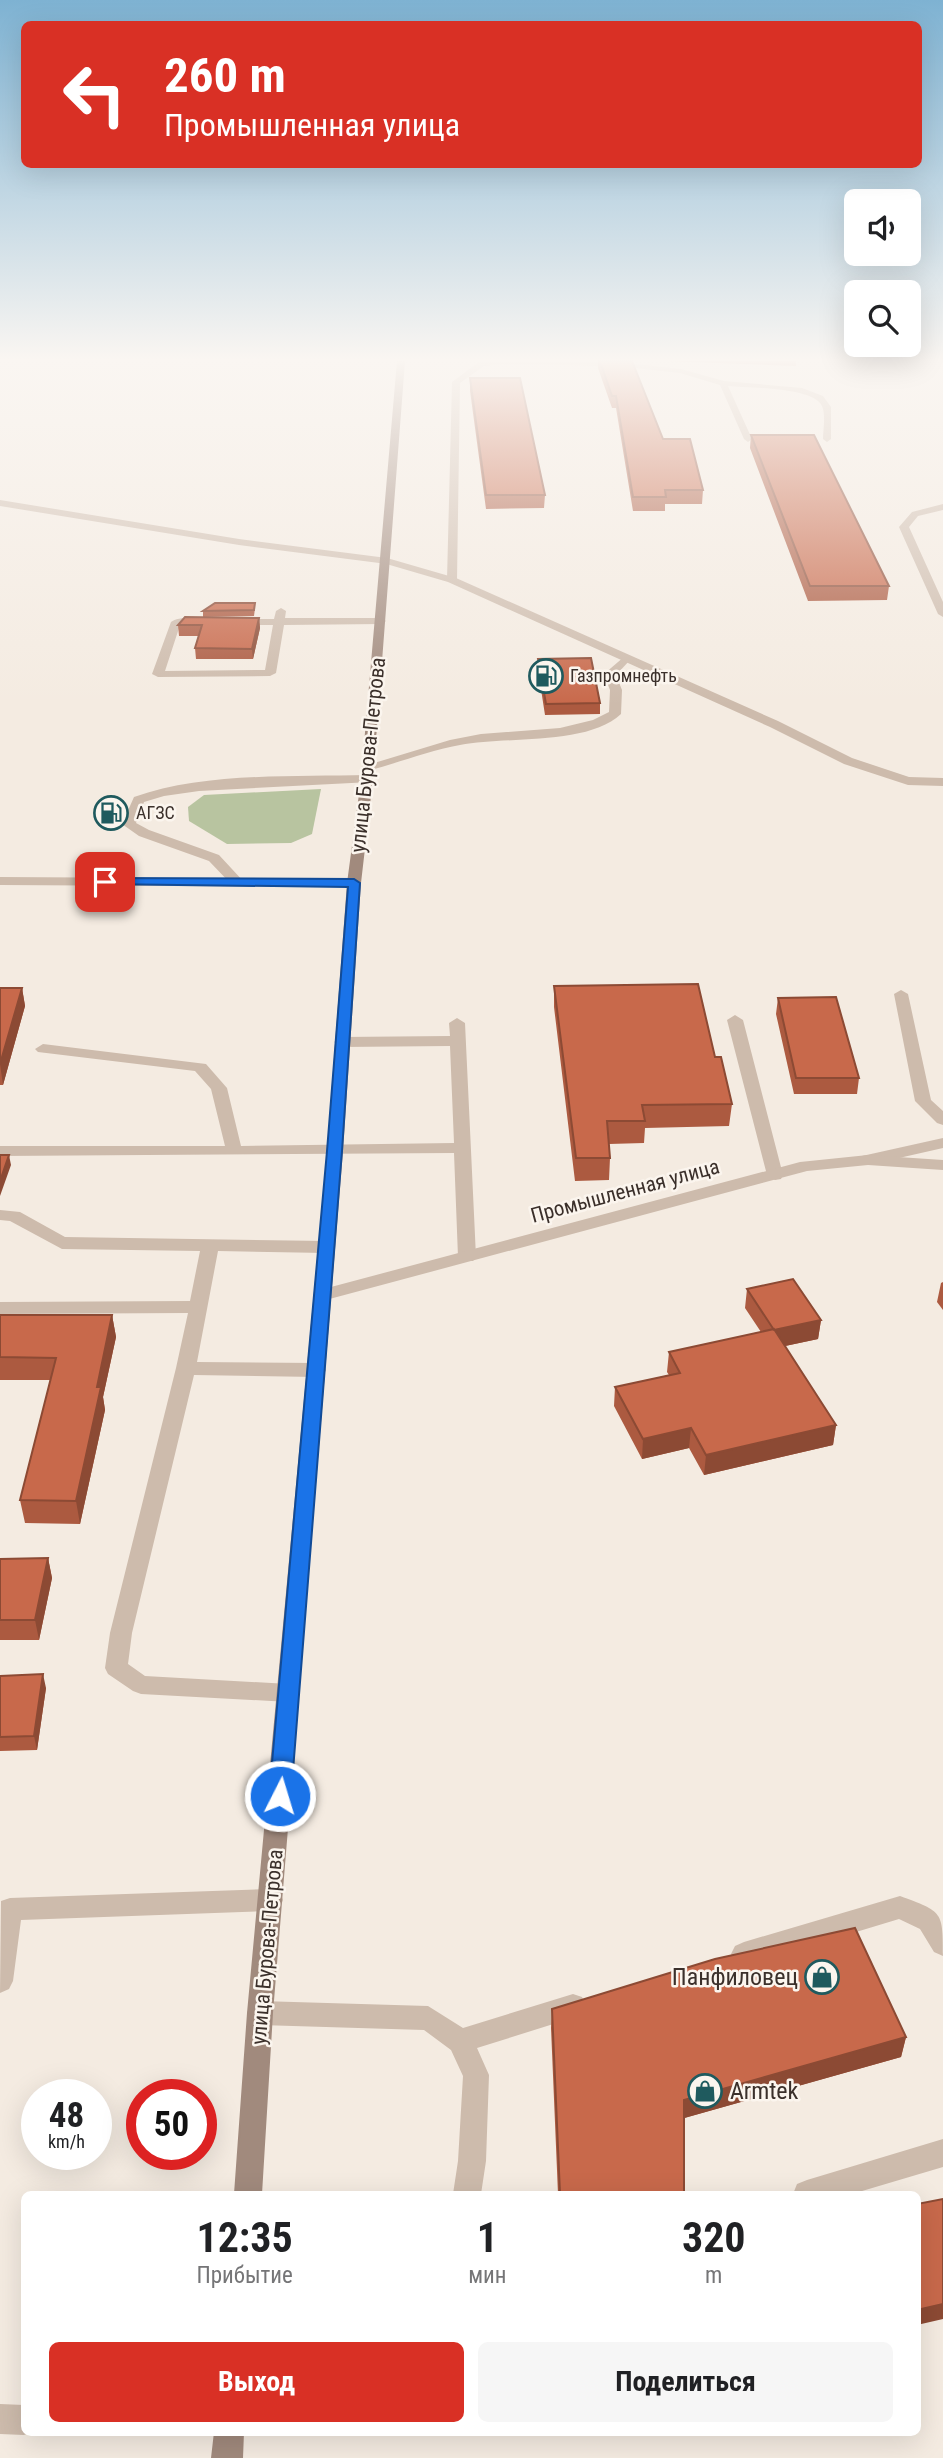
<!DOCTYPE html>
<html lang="ru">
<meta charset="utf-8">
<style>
body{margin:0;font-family:"Roboto Condensed",sans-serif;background:#f6f6f6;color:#202124;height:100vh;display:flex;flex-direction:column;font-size:26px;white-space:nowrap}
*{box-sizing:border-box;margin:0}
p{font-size:23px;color:#757577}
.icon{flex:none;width:38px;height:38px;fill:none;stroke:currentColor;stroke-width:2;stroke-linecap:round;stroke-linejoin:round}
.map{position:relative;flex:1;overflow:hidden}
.drawer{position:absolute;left:21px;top:2191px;width:900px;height:245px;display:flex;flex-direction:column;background:#fff;border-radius:10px;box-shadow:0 7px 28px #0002}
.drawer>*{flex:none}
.hud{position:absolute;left:21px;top:21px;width:901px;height:147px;border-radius:10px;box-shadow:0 7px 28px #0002;background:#d93025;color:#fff;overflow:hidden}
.fabs{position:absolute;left:844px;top:189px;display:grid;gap:14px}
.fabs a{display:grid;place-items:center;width:77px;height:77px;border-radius:10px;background:#fff;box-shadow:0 7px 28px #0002;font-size:35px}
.speed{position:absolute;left:21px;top:2079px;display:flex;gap:14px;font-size:35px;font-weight:700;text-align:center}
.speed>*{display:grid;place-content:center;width:91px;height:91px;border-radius:50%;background:#fff;box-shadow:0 7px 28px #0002;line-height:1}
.speed small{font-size:18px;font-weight:400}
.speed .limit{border:10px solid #d22;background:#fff;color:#111}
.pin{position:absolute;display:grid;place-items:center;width:60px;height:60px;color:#fff;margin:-30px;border-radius:14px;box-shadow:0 4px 10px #0006}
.me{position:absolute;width:77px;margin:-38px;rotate:5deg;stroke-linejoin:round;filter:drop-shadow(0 0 5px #0008)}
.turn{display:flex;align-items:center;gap:24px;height:147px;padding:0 28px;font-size:32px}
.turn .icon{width:91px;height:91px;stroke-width:2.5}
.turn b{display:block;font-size:49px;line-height:60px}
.eta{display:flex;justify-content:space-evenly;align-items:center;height:119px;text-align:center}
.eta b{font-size:42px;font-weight:700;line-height:49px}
.primary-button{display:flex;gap:14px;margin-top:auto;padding:14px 28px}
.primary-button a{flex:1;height:80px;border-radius:10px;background:#d93025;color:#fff;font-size:28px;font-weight:700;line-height:80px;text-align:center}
.primary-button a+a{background:#f6f6f6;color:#202124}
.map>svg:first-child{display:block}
.green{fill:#b8c4a0}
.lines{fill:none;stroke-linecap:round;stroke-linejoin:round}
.lane{fill:#cdbbac;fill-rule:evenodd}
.street{fill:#cdbbac;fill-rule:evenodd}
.secondary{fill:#a18a7d;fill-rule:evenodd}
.wall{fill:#ac5a40}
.shaded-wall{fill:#8c4a34}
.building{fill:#c8694b;stroke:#8c4a34;stroke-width:2}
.route{fill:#1a73e8;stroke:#114b97;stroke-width:2}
.labels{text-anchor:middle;stroke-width:5;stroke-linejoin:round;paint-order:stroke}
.far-poi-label{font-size:18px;fill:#3b302b;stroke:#fbf5ee;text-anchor:start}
.street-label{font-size:21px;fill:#3b302b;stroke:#fbf5ee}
.near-poi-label{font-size:24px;fill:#3b302b;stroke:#fbf5ee;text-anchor:end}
</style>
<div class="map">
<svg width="943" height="2458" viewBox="0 0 943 2458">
<rect width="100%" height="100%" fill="#f4ebe1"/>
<path class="green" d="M321 789 312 834 291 843 227 844 189 821 188 807 204 795Z"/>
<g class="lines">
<path class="lane" d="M479 362H617L681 369 724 381 802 388 823 396 831 407V439L827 442 823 439C823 430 826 415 822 406 814 387 748 388 728 386L752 439 748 442 744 439 720 385 680 373 617 366 502 364 484 366 460 383 457 580 452 583 447 580 452 382Z
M0 500 239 539 387 558 392 561 387 564 239 545 0 506Z
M281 608 286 611 285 618H381L386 621 381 624 284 625 276 673 270 676 158 677 152 674 171 622C179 616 200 616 208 622L203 625H180L165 671 265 670 273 625H238L233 622 238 619H274L276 611Z
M625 656 631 659 616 675 622 690 621 714C587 746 505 736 460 745 428 751 398 763 367 771L361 767 450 740 481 734 560 728 593 720 609 712 610 690 604 674Z
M367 775 371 776V782L199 791 164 796 144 802 136 823 149 830 219 855 244 882 237 886 232 885 209 861 139 836 122 824 134 797C204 772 294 777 367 775Z
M901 990 908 994 931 1100 943 1111V1125L937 1123 915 1101 894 994Z
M735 1015 743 1020 783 1175 781 1179 775 1180 767 1175 727 1020Z
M457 1018 465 1023 476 1257 473 1261H461L458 1257 454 1153 0 1156V1146H225L211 1089 195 1071 38 1052 35 1049 43 1044 206 1064 227 1088 241 1146 454 1143 450 1046 342 1047 334 1042 342 1037 450 1036 449 1023Z
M943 1138V1148L868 1165 860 1160 862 1156Z
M0 1210 20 1212 65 1237 326 1241 335 1247 326 1253 218 1251 197 1362 316 1363 323 1365 326 1370 323 1375 316 1377 194 1375 132 1633 128 1664 145 1676 289 1684 297 1687 300 1693 297 1699 289 1702 141 1694 133 1691 108 1674 105 1668 110 1633 176 1368 188 1313 0 1314V1302L190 1301 200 1251 62 1249 10 1221 0 1220Z
M271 1889 280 1892 283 1900 280 1908 271 1911 21 1920 13 1981 9 1989 0 1993 1 1901 10 1898Z
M900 1896C943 1912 943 1911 943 1956L934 1952 920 1929 899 1919 744 1966 735 1962 731 1954 735 1946 744 1942Z
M573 1994 582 1997 586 2006 582 2015 477 2048 489 2075 486 2161 481 2194H453L458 2161 463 2076 451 2050 424 2030 260 2025 251 2022 247 2013 251 2004 260 2001 428 2006 463 2028Z
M943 2139V2167L852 2194H793L797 2184 807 2180Z
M0 2404 24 2405V2432H31L24 2435 0 2434Z"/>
<path class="street" d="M943 504V510L918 516 909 527 943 602V617L938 614 899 527 912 512Z
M387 558 456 578 778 721 852 758 909 777 943 778V786L908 785 844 764 770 727 448 582 383 563 382 561Z
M0 877 354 879 361 883 354 887 0 885Z
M868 1155 943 1160V1170L868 1165 807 1171 322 1301 313 1295 316 1291 800 1162Z"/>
<path class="secondary" d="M397 361H405L373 779 361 883 343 1151 273 2013 262 2194H234L247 2013 327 1151 347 883 361 779Z
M214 2432H244L243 2458H211Z"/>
</g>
<path class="wall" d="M598 361H632L663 439 703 490 702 504H665V511H633L616 408H612L598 368Z
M663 361H796V366Z
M470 378 545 495 544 508 486 509 470 391Z
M751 435 889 586 887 600 808 601 750 448Z
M255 608 254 616 203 617V611Z
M259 618 260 628 253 659H196L195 648 199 636H179L178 625Z
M538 659 600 703V714L545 715 538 670Z
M554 986 715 1057 732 1104 729 1126 645 1128 644 1143 609 1144 610 1158 609 1180 575 1181 554 1007Z
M0 988H22L25 1006 3 1085H0Z
M778 998 859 1078 857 1094H794L776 1014Z
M943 1282V1310L937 1302 941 1283Z
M747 1289 821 1320 818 1339 785 1346 836 1425 833 1445 704 1475 689 1448 642 1459 614 1406 615 1387 669 1375 667 1372 669 1352 761 1332 745 1308Z
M0 1315H112L116 1337 103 1397 105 1410 80 1524 25 1523 20 1500 51 1380H0Z
M48 1558 52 1578 39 1640H0V1559Z
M0 1676 46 1688 37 1750 0 1751Z
M552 2009 906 2037 901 2057 684 2118V2194H558L551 2028Z"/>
<path class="shaded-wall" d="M259 618 260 628 253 659 252 649Z
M22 988 25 1006 3 1085 0 1064Z
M9 1155 11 1165 0 1196V1181Z
M112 1315 116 1337 103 1397 105 1410 80 1524 76 1501 97 1387Z
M821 1320 818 1339 771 1349 774 1330Z
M836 1425 833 1445 704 1475 706 1455Z
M691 1428 689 1448 642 1459 643 1439Z
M48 1558 52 1578 39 1640 35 1620Z
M43 1674 46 1688 37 1750 34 1736Z
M906 2037 901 2057 681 2119 684 2100Z
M943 2304V2319L917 2325V2310Z"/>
<path class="building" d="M600 361H632L663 439H690L703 490H665L666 497H633L616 396H612Z
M470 378H520L545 495H486Z
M751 435H814L889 586H810Z
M215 603H255L254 610 203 611Z
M185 617 259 618 252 649 195 648 202 625H178Z
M591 658 600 703 546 704 538 659Z
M698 984 715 1057H721L732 1104 642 1105 645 1121H607L610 1158H576L554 986Z
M0 988H22L0 1064Z
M836 997 859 1078H796L778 998Z
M0 1155H9L0 1181Z
M793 1279 821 1320 774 1330 747 1289Z
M0 1315H112L97 1387H101L76 1501 20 1500 56 1358 0 1357Z
M774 1329 836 1425 706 1455 691 1428 643 1439 615 1387 680 1373 669 1352Z
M48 1558 35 1620H0V1559Z
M43 1674 34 1736 0 1737V1676Z
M855 1928 906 2037 684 2100V2194H560L552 2009 715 1959Z
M943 2199V2304L917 2310V2204Z"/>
<linearGradient id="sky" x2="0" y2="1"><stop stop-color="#7eb2d2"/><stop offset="0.51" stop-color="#faf6f2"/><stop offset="1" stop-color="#faf6f2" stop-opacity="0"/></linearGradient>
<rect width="943" height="705" fill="url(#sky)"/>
<path class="route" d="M105 878 354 879 360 883 342 1151 291 1796 287 1803 280 1806 272 1803 269 1796 327 1151 348 887 101 884V879Z"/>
<defs>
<g id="fuel-ring" transform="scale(1.75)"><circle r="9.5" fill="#fbf5ee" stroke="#1f5a5e" stroke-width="1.5"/><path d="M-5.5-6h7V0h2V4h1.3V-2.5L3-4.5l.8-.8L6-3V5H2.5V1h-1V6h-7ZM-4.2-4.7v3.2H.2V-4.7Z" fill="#1f5a5e"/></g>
<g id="shop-ring" transform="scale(1.75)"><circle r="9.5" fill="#fbf5ee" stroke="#1f5a5e" stroke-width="1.5"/><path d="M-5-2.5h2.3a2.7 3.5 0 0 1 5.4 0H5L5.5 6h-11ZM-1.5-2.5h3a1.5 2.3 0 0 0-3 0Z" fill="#1f5a5e"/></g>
</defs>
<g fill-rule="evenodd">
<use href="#fuel-ring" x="546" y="676"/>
<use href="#fuel-ring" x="111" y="813"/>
<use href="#shop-ring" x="822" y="1977"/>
<use href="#shop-ring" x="705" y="2091"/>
</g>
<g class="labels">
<g class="far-poi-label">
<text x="570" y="682">Газпромнефть</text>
<text x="136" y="819">АГЗС</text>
</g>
<g class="street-label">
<text transform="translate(368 755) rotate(-84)" y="7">улица Бурова-Петрова</text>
<text transform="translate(625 1191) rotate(-15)" y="7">Промышленная улица</text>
<text transform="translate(267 1947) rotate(-85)" y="7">улица Бурова-Петрова</text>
</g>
<g class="near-poi-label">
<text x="798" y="1985">Панфиловец</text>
<text x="730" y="2099" text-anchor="start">Armtek</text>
</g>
</g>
</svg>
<div class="fabs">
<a><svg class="icon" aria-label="sound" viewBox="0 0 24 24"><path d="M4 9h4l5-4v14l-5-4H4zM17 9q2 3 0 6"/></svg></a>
<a><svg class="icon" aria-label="search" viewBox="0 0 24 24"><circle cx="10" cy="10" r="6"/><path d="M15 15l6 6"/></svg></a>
</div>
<div class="speed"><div>48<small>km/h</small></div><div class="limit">50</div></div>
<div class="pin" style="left:105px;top:882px;background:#d93025"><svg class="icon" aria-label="arrive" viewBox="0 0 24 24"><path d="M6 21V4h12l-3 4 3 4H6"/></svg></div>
<svg class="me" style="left:280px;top:1796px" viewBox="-20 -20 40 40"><circle r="17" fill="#1a73e8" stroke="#fff" stroke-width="3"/><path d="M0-11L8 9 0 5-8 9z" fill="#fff"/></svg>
<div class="hud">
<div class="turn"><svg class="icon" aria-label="left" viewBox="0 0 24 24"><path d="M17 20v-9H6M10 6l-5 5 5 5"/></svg><div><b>260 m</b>Промышленная улица</div></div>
</div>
<section class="drawer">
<div class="eta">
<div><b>12:35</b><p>Прибытие</p></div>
<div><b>1</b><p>мин</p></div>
<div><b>320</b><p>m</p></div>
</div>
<div class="primary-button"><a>Выход</a><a>Поделиться</a></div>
</section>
</div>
